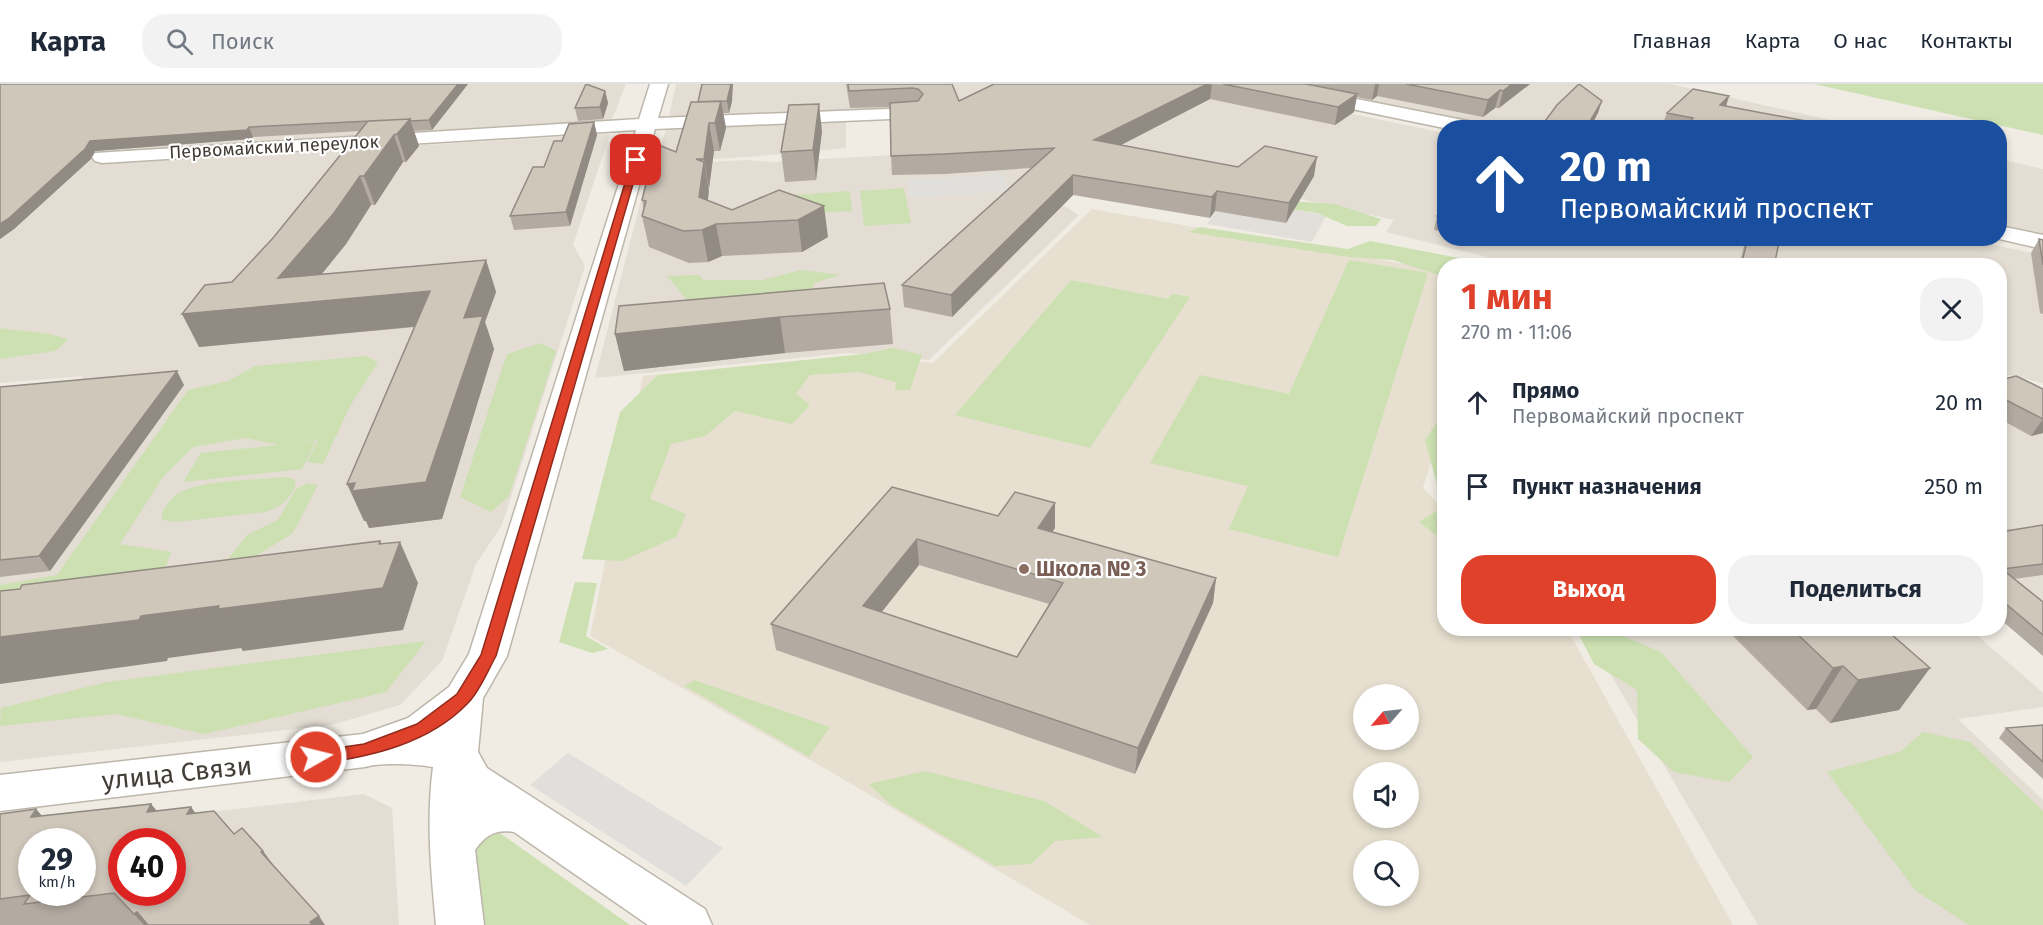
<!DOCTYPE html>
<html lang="ru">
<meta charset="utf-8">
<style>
body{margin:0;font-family:"Fira Sans",sans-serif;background:#f2f2f3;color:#1f2937;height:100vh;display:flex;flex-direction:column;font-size:22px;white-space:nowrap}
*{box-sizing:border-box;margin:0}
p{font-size:20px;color:#747a83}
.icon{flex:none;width:33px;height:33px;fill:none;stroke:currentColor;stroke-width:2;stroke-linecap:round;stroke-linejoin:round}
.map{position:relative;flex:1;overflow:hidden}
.panel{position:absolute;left:1437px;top:174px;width:570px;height:378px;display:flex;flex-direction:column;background:#fff;border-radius:24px;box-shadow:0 3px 9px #0003}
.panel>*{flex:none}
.top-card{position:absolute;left:1437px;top:36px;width:570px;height:126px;border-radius:24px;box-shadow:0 3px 9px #0003;background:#1a4fa0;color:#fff;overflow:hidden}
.needle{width:39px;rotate:242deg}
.tools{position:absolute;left:1353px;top:600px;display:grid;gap:12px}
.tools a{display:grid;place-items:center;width:66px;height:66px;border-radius:50%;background:#fff;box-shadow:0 3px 9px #0003;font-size:30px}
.speed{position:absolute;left:18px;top:744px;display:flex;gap:12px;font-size:30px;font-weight:700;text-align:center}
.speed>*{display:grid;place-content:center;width:78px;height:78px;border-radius:50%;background:#fff;box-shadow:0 3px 9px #0003;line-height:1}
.speed small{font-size:15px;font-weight:400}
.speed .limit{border:9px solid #d22;background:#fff;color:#111}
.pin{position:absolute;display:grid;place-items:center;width:51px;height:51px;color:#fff;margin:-26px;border-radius:12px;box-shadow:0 3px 9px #0006}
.me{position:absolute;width:66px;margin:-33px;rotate:82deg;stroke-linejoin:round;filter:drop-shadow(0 0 4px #0008)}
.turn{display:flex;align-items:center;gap:21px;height:126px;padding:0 24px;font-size:27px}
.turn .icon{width:78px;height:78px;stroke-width:2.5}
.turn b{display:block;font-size:42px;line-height:51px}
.round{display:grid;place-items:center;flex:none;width:63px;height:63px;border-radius:24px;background:#f2f2f3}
.headline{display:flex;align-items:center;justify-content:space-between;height:102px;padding:0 24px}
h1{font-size:36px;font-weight:700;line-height:45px;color:#e0412b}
.button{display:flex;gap:12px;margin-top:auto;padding:12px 24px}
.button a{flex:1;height:69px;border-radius:24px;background:#e0412b;color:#fff;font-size:24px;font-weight:700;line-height:69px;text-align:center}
.button a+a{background:#f2f2f3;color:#1f2937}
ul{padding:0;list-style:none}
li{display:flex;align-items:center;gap:18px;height:84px;padding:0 24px}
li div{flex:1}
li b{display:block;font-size:22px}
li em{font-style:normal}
header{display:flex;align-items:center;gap:36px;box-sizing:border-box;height:84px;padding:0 30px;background:#fff;border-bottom:2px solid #e0e1e3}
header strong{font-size:28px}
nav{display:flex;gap:33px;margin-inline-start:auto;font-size:21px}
.search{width:420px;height:54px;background:#f2f2f3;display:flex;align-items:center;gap:15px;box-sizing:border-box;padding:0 21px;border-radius:24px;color:#747a83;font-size:22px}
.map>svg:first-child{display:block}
.residential{fill:#e3ddd3;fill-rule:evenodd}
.industrial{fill:#e2ded9}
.education{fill:#e7e0d0;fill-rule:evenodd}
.green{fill:#cce0b1}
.parking{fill:#e1dfdc}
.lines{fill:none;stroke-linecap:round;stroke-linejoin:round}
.minor-casing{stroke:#bdb6ab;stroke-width:3}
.minor{fill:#fff;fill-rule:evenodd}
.wall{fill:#b3aba1;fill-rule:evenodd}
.shaded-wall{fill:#928b83}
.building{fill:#d0c7bb;stroke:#928b83;stroke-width:1.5;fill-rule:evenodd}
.route{fill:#e0412b;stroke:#922a1c;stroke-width:1.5}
.education-dot{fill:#8d6e63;stroke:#fff;stroke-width:2}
.labels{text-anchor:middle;stroke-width:4.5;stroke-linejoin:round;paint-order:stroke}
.far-street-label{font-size:18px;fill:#413c35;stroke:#fff}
.education-label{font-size:21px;font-weight:bold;fill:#785e54;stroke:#fff;text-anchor:start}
.near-street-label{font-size:26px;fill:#413c35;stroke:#fff}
</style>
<header>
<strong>Карта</strong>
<div class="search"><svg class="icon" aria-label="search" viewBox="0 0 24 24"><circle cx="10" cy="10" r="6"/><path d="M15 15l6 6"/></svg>Поиск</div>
<nav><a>Главная</a><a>Карта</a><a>О нас</a><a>Контакты</a></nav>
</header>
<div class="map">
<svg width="2043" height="841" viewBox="0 0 2043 841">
<rect width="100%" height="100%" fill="#f0ece4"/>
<path class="residential" d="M47 0H626L611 38 121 67 103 80 610 50 573 161 585 182 502 441 476 480 442 577 400 621 331 641 0 678V387L83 292 0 299V2Z
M676 0H1208L1444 49V154H1959L2043 171V299L2000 289V182L1519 181 1386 148 1394 136 1229 99 949 28 668 37Z
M1271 0H1670L1861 43H1490Z
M846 34V64L749 73 656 78 667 42Z
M1036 63 1061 120 1079 131 929 276 847 269 595 294 650 81 747 76 770 78Z
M2000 75 2043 85V153L2000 144Z
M2000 301 2043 312V532L2000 497Z
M1580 545H1970L2043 609V623L1958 635 2043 716V841H1758L1588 552Z
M364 710 392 724 399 841H0V753ZM32 758H82V808H32ZM122 758H172V808H122Z"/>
<path class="industrial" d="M1228 110 1326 132 1312 158 1207 140Z"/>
<path class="education" d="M1092 125 1444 187V336L1423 404 1444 426V544L1564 545 1571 552 1733 841H1090L831 688 590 552 643 292 846 272 933 279ZM1364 610H1408V656H1364ZM1364 688H1408V734H1364ZM1364 766H1408V812H1364Z"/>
<path class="green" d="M1814 0H2043V51Z
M904 104 911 139 864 142 860 107Z
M850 107 852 127 764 132 765 113Z
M1288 117 1335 120 1381 135 1376 142H1347L1317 129 1247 118Z
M1200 143 1348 165 1370 157 1496 181 1444 182V193L1393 176 1349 173 1188 148Z
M1349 176 1428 189 1338 473 1229 445 1248 402 1150 379 1200 291 1289 310Z
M801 186 840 191 814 199 811 212 697 228 667 192 699 191 703 196H763Z
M1071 196 1168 215 1172 210 1190 213 1090 364 955 331Z
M0 244C21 248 50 247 68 256L55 267 0 275Z
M541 259 556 267 509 412 491 428 460 413 507 270Z
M893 264 922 271 910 306H895L896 298 859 288 810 291 796 310 810 321 792 340 735 327 705 352 671 360 650 415 686 430 676 453 622 477 582 475 620 328 658 291 864 270Z
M366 272 378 278 350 322 323 380 307 378 318 356 293 359 316 357 302 385 183 398 201 369 279 361 245 354 193 363 163 393 120 460 171 468 165 485 0 518V501L57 491 188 306 228 297 255 282Z
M1444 328V453L1437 452 1419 438 1443 423 1425 356Z
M284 393 294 395 296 401C288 417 282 422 265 428L175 438 163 436 161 430C167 421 172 411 183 407 206 396 257 396 284 393Z
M308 399 318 401 293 449 251 475H228L247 451 278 436 296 405Z
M575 498 597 499 586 552 608 565 592 569 559 558Z
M1606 545 1661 568 1753 673 1729 698 1674 688 1638 655 1637 606 1594 580 1579 551Z
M426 557 386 608 204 650 116 630 0 642 1 624 107 598Z
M694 596 830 643 809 673 685 602Z
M1923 648 1970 658 2043 727V841H1969L1916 807 1827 688 1900 668Z
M925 687 1044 717 1103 753 1055 757 1031 780 995 782 891 721 869 700Z
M497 747 630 841H484L471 760Z"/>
<path class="parking" d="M1002 90 1009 107 911 114 907 96Z
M568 669 723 764 686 802 530 701Z"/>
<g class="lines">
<g class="minor-casing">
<path id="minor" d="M650 0H668L658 34 913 24 919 25 922 29 919 33 913 34 655 45 507 572 483 614 478 668 487 684 705 825 712 841H648L514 748C495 745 486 751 475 766L484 841H436C431 788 426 736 433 683 416 680 380 678 365 683L0 727V691L363 650 408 634 449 603 469 570 636 46 102 79 95 77 92 73 95 69 639 35Z
M1246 0H1281L1473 38 1480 40 1482 44H1444L1255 5 1249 4Z
M2000 142 2043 151V165L1995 154H2000Z"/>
</g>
<use href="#minor" class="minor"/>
</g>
<path class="wall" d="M0 0H468L432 46 414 47 419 62 406 78H403L375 121H371L346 160 322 190 486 176 496 208 485 238 494 265 442 435 369 444 366 437H364L415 243 199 263 232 198 273 154 360 47 253 53 251 55 95 67 91 75 14 145 0 155Z
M846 0H952L959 17 994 0H1530L1499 24H1495L1483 33 1377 12 1372 16 1357 13 1354 28 1335 41 1210 15 1121 61 1238 83 1314 92 1286 139 1215 127 1210 134 1073 111 952 233 904 223 902 201 1031 84 945 90 892 91 891 72 890 23 850 24Z
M605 7 608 19 603 35 578 37 575 24Z
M1729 12 1726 22 1685 44 1663 39 1667 29Z
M732 17 729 29H723L726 44 720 67H714L709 104H708V117L732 126 779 106 828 153 802 168 722 172 708 178 689 179 649 163 642 132 644 126 642 116 676 68 691 18Z
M594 38 597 51 570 142 514 146 510 132 562 57Z
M822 47 816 96 785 98 781 68Z
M1444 125V148L1434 146 1437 132Z
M1469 154H1505L1499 162Z
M1746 154H1780L1774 182H1739Z
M1880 154H1902L1900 159Z
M2039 155 2043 156V230L2040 229 2031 169Z
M619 222 890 225 893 260 785 269 624 287 615 250Z
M2000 296 2043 305V349L2031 352 2000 335Z
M184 301 50 487 0 493V303Z
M892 403 998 432 1055 444 1052 448 1216 494 1213 519 1135 690 776 566 771 540ZM919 481 1049 520 1017 573 881 528Z
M2043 441V491L2014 495 2043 518V572L2000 535V448Z
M1725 544H1884L1930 584 1899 626 1830 639 1816 625 1807 626Z
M2043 641V695L1999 654 2006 644Z
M151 720 157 727 196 729 263 767 276 785 325 841H0V730L36 725 42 732Z"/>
<path class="shaded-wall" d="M458 0H468L432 46 429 36Z
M731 0H733L732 17 729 29 727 17Z
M1207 0H1212L1210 15 1094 75V56Z
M1375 0H1379L1377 12 1372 16Z
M1512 0H1530L1499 24 1503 7Z
M1500 6 1495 24 1483 33 1488 16Z
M605 7 608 19 603 35 600 23Z
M1357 10 1354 28 1335 41 1338 23Z
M1729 12 1726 22 1716 31 1720 21Z
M721 17 726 44 720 67 715 39Z
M1602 17 1598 29 1590 44H1586Z
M819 20 822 47 816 96 813 66Z
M410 35 419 62 406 78 397 50Z
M594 38 597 51 570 142 566 128Z
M709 39 714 67 709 104 704 75Z
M249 43 253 53 251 55 95 67 91 75 14 145 0 155V140L90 57Z
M394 51 403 78 375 121 364 92Z
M1317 73 1314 92 1286 139 1289 119Z
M704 78 709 107 704 144 699 113Z
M1073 91V111L952 233 951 211Z
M360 92 371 121 346 160 298 219 430 207 442 240 199 263 182 230 278 194Z
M1217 107 1215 127 1210 134 1212 113Z
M824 122 828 153 802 168 798 136Z
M716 140 722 172 708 178 702 146Z
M1501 154H1505L1499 162Z
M486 176 496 208 485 238 494 265 442 435 369 444 366 437H364L347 400 464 234Z
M780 233 785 269 624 287 615 250Z
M177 287 184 301 50 487 39 472Z
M2043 335V349L2031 352Z
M1055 419V444L1038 469V444Z
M917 455 919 481 866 548 863 522Z
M380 457 391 481 400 458 418 499 403 546 243 567 241 564 168 574 167 577 0 600V553L141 532 379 460Z
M1216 494 1213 519 1135 690 1138 664Z
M1843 582 1816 625 1807 626 1833 584Z
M1930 584 1899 626 1830 639 1858 596Z
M151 720 184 762 147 728Z
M191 723 222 765 187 730Z
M36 725 64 758 31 733Z
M263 767 293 809 261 768Z
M137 828 149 841H144L134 830Z
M319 832 325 841H313L310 838Z"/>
<path class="building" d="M0 0H458L429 36 411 37 410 35 249 43 247 46 90 57 85 65 8 135 0 140Z
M586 0 605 7 600 23 575 24Z
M702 0H731L727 17 698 18Z
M848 0H952L959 17 994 0H1207L1094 56 1238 83 1265 62 1317 73 1289 119 1217 107 1212 113 1073 91 951 211 902 201 1054 64 944 70 891 72 890 19 918 17 923 10 918 5 912 4 849 7Z
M1223 0H1306L1357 10 1338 23Z
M1406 0H1512L1503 7 1500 6 1488 16Z
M1579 0 1602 17 1586 44H1540L1557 21Z
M1693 5 1729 12 1720 21 1843 44H1685L1693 34 1667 29Z
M721 17 715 39H709L704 75H696L704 78 699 113 732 126 779 106 824 122 798 136 716 140 702 146 683 147 642 132 646 117 642 116 656 60 676 68 691 18Z
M819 20 813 66 781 68 789 21Z
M410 35 397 50 394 51 364 92H360L334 129 278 194 486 176 464 234 483 232 426 398 352 407 355 399 347 400 430 207 182 230 205 201 232 198 273 154 368 37Z
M594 38 566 128 510 132 533 83H544L554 57H562L569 40Z
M1861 41 1876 44H1860Z
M1444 125V134L1437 132Z
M1748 154H1780L1774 182H1741Z
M2039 155 2043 156V181Z
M884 199 890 225 780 233 615 250 619 222Z
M177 287 39 472 0 476V303Z
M2016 292 2043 305V335L2000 313V296Z
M892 403 998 432 1015 408 1055 419 1038 444 1216 494 1138 664 771 540ZM917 455 1063 499 1017 573 863 522Z
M2043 441V480L2002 485 2043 518V551L2000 515V448Z
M380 457 379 460 400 458 383 504 218 525 219 522 141 532 139 536 0 553V507L20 505 22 501Z
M1791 544H1884L1930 584 1858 596 1843 582 1833 584Z
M2043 641V678L2006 644Z
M151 720 147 728 191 723 187 730 214 727 234 750 242 744 263 767 261 768 319 832 310 838 313 841H148L137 828 134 830 114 809 24 820 30 811 0 815V730L36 725 31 733ZM32 758H82V808H32ZM122 758H172V808H122Z"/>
<path class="route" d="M636 73 640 76 496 572C488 586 480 607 468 619 429 660 370 673 316 680L310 678 308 673 310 668 364 660 417 640 457 610 481 571 632 76Z"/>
<circle class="education-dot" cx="1024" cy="485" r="6"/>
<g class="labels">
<g class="far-street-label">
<text transform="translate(274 63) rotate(-3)" y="6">Первомайский переулок</text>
</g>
<g class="education-label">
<text x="1036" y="492">Школа № 3</text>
</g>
<g class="near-street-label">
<text transform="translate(177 689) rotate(-6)" y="9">улица Связи</text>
</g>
</g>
</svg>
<div class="tools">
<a><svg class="needle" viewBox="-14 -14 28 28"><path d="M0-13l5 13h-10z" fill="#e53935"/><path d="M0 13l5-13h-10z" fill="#747a83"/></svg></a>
<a><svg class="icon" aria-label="sound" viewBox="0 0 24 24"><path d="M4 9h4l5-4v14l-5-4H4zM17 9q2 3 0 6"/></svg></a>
<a><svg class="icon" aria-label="search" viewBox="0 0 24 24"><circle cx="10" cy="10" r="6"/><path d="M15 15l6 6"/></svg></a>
</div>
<div class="speed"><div>29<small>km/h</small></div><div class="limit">40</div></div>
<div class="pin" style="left:636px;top:76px;background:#d93025"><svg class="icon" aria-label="arrive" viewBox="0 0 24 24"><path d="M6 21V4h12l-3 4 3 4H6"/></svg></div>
<svg class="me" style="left:316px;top:673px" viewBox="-20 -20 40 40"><circle r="17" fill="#e0412b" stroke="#fff" stroke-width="3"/><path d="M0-11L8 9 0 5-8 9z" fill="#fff"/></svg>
<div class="top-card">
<div class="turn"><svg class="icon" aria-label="ahead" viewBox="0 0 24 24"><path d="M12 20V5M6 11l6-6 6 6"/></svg><div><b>20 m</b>Первомайский проспект</div></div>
</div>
<section class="panel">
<div class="headline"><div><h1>1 мин</h1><p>270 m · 11:06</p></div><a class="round"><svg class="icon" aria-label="close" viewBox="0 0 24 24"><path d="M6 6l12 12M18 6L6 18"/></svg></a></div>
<ul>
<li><svg class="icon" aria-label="ahead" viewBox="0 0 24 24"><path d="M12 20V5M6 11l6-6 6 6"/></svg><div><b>Прямо</b><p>Первомайский проспект</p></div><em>20 m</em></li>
<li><svg class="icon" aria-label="arrive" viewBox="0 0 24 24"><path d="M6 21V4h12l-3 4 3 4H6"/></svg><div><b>Пункт назначения</b></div><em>250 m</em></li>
</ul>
<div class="button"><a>Выход</a><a>Поделиться</a></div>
</section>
</div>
